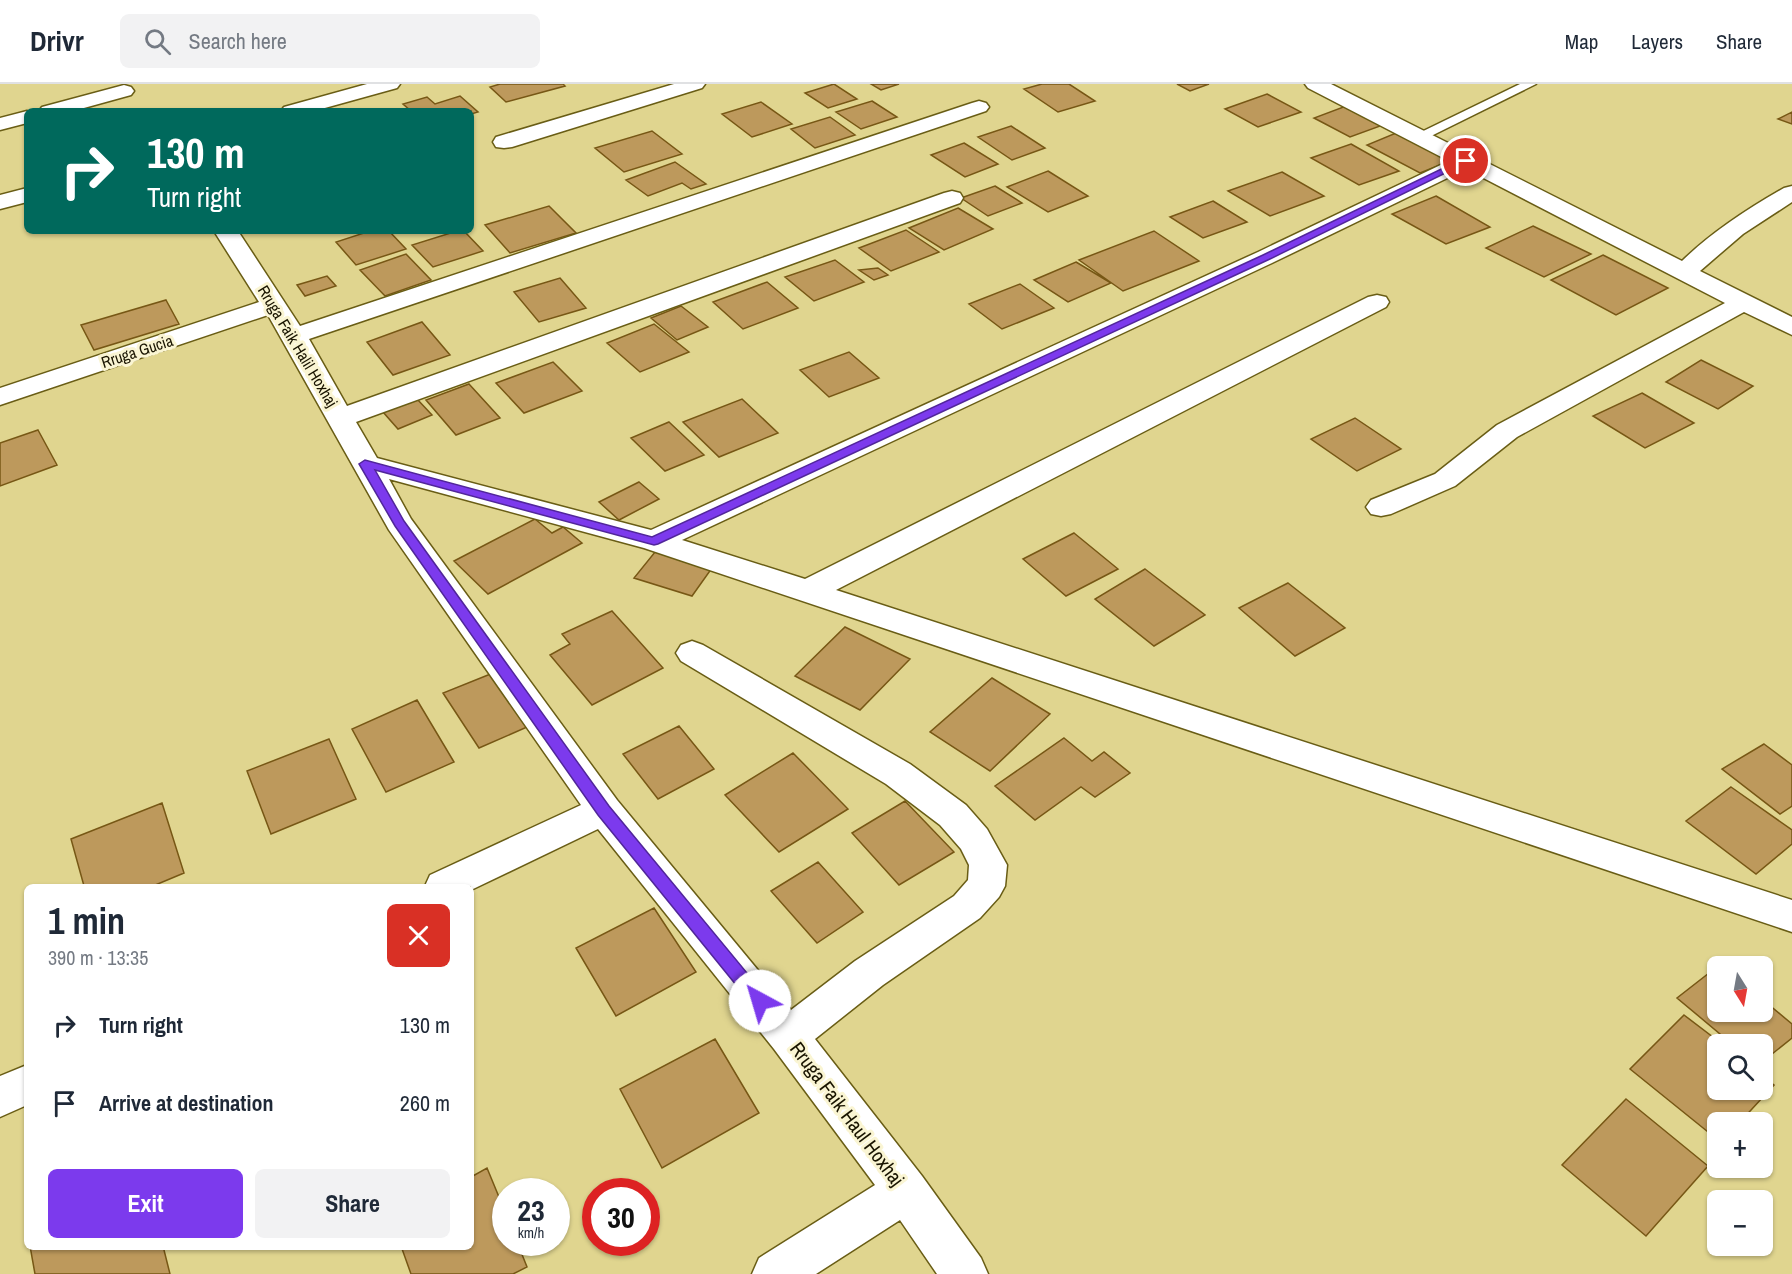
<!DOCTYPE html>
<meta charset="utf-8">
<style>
body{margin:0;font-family:"Archivo Narrow",sans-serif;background:#f2f2f3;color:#1f2937;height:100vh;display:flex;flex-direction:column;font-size:22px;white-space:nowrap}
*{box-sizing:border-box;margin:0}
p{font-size:20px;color:#747a83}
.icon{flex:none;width:33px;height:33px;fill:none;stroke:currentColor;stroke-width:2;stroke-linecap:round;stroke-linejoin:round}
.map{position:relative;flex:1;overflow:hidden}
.sheet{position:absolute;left:24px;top:800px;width:450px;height:366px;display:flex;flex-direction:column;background:#fff;border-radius:9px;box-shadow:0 2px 4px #0004}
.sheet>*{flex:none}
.guide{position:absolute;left:24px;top:24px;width:450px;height:126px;border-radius:9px;box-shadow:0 2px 4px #0004;background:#00695c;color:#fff;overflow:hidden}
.needle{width:39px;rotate:169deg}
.fabs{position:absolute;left:1707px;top:872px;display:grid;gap:12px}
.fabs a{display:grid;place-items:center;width:66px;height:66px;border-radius:9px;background:#fff;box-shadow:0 2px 4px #0004;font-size:30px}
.speed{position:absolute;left:492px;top:1094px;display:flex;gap:12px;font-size:30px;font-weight:700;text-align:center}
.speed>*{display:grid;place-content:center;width:78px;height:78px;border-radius:50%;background:#fff;box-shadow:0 2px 4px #0004;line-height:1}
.speed small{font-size:15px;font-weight:400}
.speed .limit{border:9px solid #d22;background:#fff;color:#111}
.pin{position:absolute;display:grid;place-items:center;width:51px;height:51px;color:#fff;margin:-26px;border:3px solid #fff;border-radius:50%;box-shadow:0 2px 6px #0007}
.me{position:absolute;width:66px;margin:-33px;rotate:321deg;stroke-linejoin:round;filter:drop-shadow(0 0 4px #0008)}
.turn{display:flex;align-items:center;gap:21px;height:126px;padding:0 24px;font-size:27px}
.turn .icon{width:78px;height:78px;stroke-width:2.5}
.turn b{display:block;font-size:42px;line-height:51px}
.round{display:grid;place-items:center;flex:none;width:63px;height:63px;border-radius:9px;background:#f2f2f3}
.head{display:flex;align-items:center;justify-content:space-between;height:102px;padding:0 24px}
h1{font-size:36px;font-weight:800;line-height:45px}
.primary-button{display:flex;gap:12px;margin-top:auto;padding:12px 24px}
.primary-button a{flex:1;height:69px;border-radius:9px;background:#7c3aed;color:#fff;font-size:24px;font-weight:800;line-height:69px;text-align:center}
.primary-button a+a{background:#f2f2f3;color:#1f2937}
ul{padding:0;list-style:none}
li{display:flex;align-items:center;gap:18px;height:78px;padding:0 24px}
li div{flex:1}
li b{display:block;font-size:22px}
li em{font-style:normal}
header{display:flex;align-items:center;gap:36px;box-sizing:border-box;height:84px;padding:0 30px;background:#fff;border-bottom:2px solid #e0e1e3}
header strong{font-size:28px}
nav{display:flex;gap:33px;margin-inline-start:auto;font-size:21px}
.search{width:420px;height:54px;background:#f2f2f3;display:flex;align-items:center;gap:15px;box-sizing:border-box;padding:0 21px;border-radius:9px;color:#747a83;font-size:22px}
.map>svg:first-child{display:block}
.building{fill:#bd995c;stroke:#775715;stroke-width:1.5}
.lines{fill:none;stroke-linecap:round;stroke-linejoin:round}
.lane-casing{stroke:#695d15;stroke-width:3}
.street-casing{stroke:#695d15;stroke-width:3}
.lane{fill:#fff;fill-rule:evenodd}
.street{fill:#fff;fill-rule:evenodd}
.route{fill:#7c3aed;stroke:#51269a;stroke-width:1.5}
.labels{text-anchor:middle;stroke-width:6;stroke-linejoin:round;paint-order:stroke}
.far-street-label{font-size:16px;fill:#191400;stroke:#faf5d3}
.street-label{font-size:20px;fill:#191400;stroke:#faf5d3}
</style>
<header>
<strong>Drivr</strong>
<div class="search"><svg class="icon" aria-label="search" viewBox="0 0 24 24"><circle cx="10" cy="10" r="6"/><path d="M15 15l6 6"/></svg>Search here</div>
<nav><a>Map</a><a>Layers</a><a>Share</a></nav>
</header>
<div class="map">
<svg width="1792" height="1190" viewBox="0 0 1792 1190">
<rect width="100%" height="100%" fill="#e0d58f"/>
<path class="building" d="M500 0H563L565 2 506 18 490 3Z
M834 0 857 15 828 24 805 9Z
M871 0H899L881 6Z
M1042 0H1069L1095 17 1058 28 1024 5Z
M1177 0H1209L1190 7Z
M1267 10 1301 28 1258 43 1225 25Z
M460 12 478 28 471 30V27H411L403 20 427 13 435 20Z
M872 17 897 33 861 45 836 28Z
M761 18 792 40 752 53 722 30Z
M1346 22 1383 41 1350 53 1314 34Z
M1792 28V40L1778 35Z
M830 33 855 51 815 64 791 45Z
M1011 42 1045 64 1012 76 978 53Z
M652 47 682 70 624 88 595 64Z
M1396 49 1450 77 1420 89 1367 61Z
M964 59 998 80 965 93 931 71Z
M1351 60 1399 87 1359 101 1311 74Z
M675 78 706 100 691 105 682 99 648 112 626 96Z
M1048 87 1088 112 1048 128 1007 103Z
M1282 88 1324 112 1270 132 1228 107Z
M995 102 1022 119 988 132 961 114Z
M1436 112 1490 143 1446 160 1392 130Z
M1213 117 1247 138 1203 154 1170 133Z
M549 122 576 149 510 169 485 141Z
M958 124 993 145 944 166 909 144Z
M1533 142 1591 170 1544 193 1486 164Z
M906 146 939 168 891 187 859 164Z
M370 147H389L406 165 356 181 336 158Z
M457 147H464L483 167 433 183 412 161Z
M1154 147 1199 177 1123 207 1079 176Z
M406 170 431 196 385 212 360 186Z
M1603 171 1668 204 1616 231 1551 196Z
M835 176 864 198 814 217 785 193Z
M1076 178 1111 199 1068 218 1034 196Z
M878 184 888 191 874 196 859 186Z
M327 192 336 202 305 212 297 201Z
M560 194 586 224 539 238 514 208Z
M767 198 798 224 743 245 713 218Z
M1020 200 1054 224 1002 245 969 220Z
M166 216 179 240 94 266 81 241Z
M681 222 708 243 677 256 651 234Z
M422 238 450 271 393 291 367 258Z
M654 240 689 268 640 288 607 259Z
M849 268 879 294 829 313 800 286Z
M1701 276 1753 302 1718 325 1666 298Z
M553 278 582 307 524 329 496 299Z
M469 300 500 334 456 351 426 316Z
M1642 309 1694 339 1645 364 1593 332Z
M417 315 432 331 398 345 383 328Z
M742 315 778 349 719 373 683 338Z
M1355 334 1401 365 1357 387 1311 355Z
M669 338 704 371 665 387 631 354Z
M38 346 57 381 0 402V359Z
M639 398 659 415 619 436 599 418Z
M535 435 552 449 563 443 582 459 488 510 454 477Z
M1074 449 1118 485 1066 512 1023 475Z
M655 468 712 484 692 512 634 494Z
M1145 485 1205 531 1154 562 1095 515Z
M1288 499 1345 544 1295 572 1239 524Z
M612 527 663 584 592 621 550 571 570 560 562 550Z
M845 543 910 575 860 626 795 592Z
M498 587 534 640 479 664 443 609Z
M992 594 1050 630 990 687 930 648Z
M417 616 454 678 386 708 352 645Z
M679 642 714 685 658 715 623 670Z
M1064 654 1092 677 1104 668 1130 689 1095 713 1081 703 1035 736 995 702Z
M329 655 356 715 271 750 247 687Z
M1764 660 1792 681V722L1780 730 1722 685Z
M793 669 848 725 779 768 725 711Z
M1731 703 1792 746V760L1756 790 1686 737Z
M905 717 954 768 899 801 852 749Z
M162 719 184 789 153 802H84L71 755Z
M818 778 863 828 817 859 771 807Z
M654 824 696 888 616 932 576 864Z
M1718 882V927H1762V915L1792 940V954L1762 978V960H1732L1677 914Z
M1684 931 1722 960H1718V1005H1762V991L1774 1001 1740 1038H1718V1056L1630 985Z
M715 955 759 1029 662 1084 620 1005Z
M1626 1015 1708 1082 1646 1152 1562 1081Z
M487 1084 506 1130V1158H517L527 1183 513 1190H411L401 1162H471V1093Z
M30 1162H163L170 1190H35Z"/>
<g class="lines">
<g class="lane-casing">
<path id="lane" d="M1520 0H1536L1423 56 1418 57 1411 53Z"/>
</g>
<g class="street-casing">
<path id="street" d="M367 0H400L397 4 314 27H281L284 23Z
M674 0H705L702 4 512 63 504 64 496 63 493 58 496 53Z
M1305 0H1331L1682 177C1712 148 1747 125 1784 104L1792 102V118L1743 150 1700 187 1792 233V251L1744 228 1517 353 1455 402 1391 430 1381 432 1371 430 1366 423 1371 416 1435 390 1497 341 1725 219 1466 85 1274 178 682 456 805 495 1368 213 1377 211 1386 213 1389 218 1386 223 836 506 1792 816V848L644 464 389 395 411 435 617 716 791 926 855 877 954 812 968 796 969 781 961 765 940 741 886 700 681 577 676 569 681 561 692 557 703 561 910 680 966 721 987 745 1007 781 1005 802 999 813 980 834 883 901 815 955 922 1092 981 1174 988 1190H937L900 1136 816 1190H752L759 1174 875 1101 774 965 598 745 471 806V802H425L430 791 581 721 389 446 268 231 0 321V304L259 218 214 147H238L300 242 972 19 979 17 986 19 989 23 986 27 309 255 347 322 944 109 952 107 960 109 963 114 960 119 356 338 377 374 651 446 1258 168 1449 77 1308 4Z
M124 1 131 3 134 7 131 11 73 27H39L42 23Z
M27 27V39L0 46V34Z
M27 104V118L0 125V111Z
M27 981V1021L0 1033V992Z"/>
</g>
<use href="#lane" class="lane"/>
<use href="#street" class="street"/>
</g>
<path class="route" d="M1462 75 1470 77 1270 175 658 460 654 461 375 386 404 437 609 722 766 912 768 917 766 923 760 925 754 923 598 731 395 442 359 380 365 376 652 453 1263 171Z"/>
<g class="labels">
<g class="far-street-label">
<text transform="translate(298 262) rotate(59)" y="6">Rruga Faik Halil Hoxhaj</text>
<text transform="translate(137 267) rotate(-18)" y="6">Rruga Gucia</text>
</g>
<g class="street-label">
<text transform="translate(847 1030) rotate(53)" y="7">Rruga Faik Haul Hoxhaj</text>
</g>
</g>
</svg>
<div class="fabs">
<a><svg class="needle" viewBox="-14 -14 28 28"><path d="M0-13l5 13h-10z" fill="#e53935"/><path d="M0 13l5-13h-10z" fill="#747a83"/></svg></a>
<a><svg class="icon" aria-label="search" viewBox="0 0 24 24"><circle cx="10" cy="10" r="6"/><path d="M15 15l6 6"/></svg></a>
<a>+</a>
<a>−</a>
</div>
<div class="speed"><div>23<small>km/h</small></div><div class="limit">30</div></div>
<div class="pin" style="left:1466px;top:77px;background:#d93025"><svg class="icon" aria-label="arrive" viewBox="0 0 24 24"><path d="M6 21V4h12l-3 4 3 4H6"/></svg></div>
<svg class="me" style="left:760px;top:917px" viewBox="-20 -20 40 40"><circle r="19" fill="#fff"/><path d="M0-13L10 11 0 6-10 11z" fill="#7c3aed"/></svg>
<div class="guide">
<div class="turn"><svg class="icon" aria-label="right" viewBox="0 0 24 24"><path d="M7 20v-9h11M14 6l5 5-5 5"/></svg><div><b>130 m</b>Turn right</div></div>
</div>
<section class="sheet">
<div class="head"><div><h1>1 min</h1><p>390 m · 13:35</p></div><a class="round" style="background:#d93025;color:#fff"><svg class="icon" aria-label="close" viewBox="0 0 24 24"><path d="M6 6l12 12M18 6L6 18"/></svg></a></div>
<ul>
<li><svg class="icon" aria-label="right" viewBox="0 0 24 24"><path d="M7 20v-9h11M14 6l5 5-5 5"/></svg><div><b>Turn right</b></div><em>130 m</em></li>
<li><svg class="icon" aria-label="arrive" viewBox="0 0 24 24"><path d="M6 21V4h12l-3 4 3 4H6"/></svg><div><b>Arrive at destination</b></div><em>260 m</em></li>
</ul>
<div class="primary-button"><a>Exit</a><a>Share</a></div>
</section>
</div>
